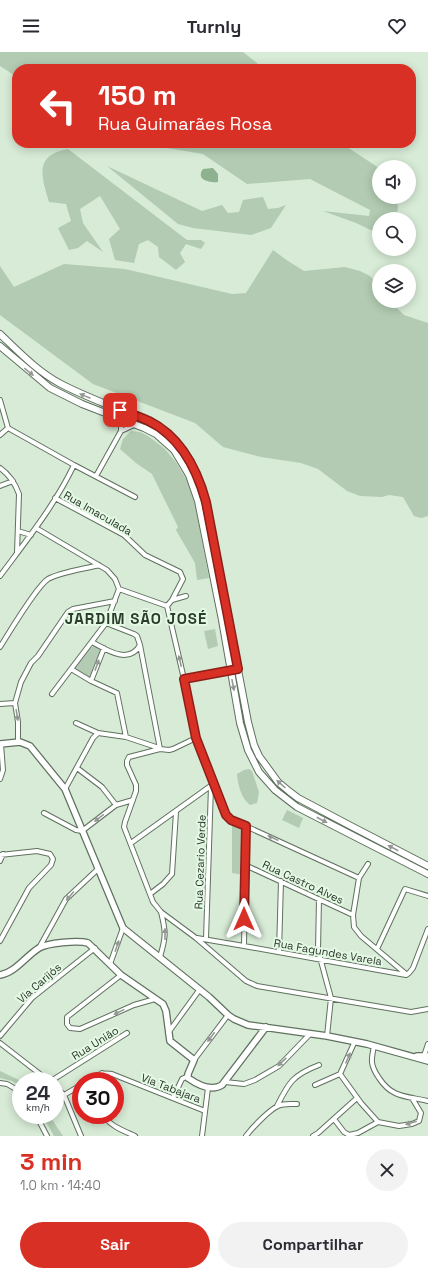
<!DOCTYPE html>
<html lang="pt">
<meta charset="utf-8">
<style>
body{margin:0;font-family:"Space Grotesk",sans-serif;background:#f2f2f3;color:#2b2b33;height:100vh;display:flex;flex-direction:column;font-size:15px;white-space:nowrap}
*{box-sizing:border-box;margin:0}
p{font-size:13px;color:#7c7c81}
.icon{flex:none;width:22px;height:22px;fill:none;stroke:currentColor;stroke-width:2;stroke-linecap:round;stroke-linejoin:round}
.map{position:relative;height:1084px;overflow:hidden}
.sheet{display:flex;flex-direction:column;background:#fff;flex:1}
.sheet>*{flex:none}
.guide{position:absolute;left:12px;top:12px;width:404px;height:84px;border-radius:16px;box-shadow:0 2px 10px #0003;background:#d93025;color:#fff;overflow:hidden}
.fabs{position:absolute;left:372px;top:108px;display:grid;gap:8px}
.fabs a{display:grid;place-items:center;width:44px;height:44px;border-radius:50%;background:#fff;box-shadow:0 2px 10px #0003;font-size:20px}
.speed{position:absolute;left:12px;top:1020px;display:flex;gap:8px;font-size:20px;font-weight:700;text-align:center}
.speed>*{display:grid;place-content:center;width:52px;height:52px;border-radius:50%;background:#fff;box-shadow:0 2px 10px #0003;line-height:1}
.speed small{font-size:10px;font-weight:400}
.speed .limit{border:6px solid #d22;background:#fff;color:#111}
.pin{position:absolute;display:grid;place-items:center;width:34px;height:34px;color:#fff;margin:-17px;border-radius:8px;box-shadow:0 2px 6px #0006}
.me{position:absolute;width:44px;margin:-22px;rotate:0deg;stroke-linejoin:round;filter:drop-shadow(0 0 3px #0008)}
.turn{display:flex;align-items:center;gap:14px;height:84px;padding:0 20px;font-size:18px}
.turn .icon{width:52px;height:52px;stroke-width:2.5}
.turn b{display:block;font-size:28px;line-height:34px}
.round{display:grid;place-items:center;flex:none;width:42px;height:42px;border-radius:21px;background:#f2f2f3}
.head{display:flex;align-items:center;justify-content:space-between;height:68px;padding:0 20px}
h1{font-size:24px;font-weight:700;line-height:30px;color:#d93025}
.action{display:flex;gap:8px;margin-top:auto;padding:8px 20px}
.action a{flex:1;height:46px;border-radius:24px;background:#d93025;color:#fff;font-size:16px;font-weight:700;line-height:46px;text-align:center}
.action a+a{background:#f2f2f3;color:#2b2b33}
header{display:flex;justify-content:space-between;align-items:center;height:52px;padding:0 20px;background:#fff;font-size:18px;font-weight:700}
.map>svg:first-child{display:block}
.green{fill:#b2cbb2}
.water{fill:#8eb18f}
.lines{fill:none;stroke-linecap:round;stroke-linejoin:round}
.street-casing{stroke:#5f715f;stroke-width:6}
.secondary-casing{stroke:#5f715f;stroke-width:8}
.primary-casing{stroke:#5f715f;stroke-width:8}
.street{stroke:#fff;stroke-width:4}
.secondary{stroke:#fff;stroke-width:5.5}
.primary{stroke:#fff;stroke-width:6}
.oneway{fill:#949894}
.route-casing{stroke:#8d1f18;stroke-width:10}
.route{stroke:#d93025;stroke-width:7}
.labels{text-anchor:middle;stroke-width:4;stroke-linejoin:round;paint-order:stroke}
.street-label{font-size:11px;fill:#2a322a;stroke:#e4f9e4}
.district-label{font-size:15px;font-weight:bold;letter-spacing:1px;fill:#2c3c2c;stroke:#e4f9e4}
</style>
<header><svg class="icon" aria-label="menu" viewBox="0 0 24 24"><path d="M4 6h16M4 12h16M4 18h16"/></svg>Turnly<svg class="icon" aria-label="heart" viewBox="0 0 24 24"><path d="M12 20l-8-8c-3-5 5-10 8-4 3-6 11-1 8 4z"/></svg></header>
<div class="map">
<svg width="428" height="1084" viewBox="0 0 428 1084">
<rect width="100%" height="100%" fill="#d7ebd6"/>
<path class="green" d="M0 0H243L257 11 260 17H17V25L0 14Z
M137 91H341L379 116V145H396L398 155 396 167H379V182L356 171 323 159 369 164 370 158 310 127 247 132 203 102Z
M68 97 187 188H201L205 191 201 197 186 192 180 201 185 210 176 218 159 205 158 195 148 188 139 192 134 211 115 208 109 187 120 177 100 144 80 157 83 171 103 200 87 189 78 196 69 198 58 176 71 169 66 152 49 150C42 126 33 103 68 97Z
M107 114 202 159 222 153 228 161 239 160 243 148 263 145 268 157 278 156 286 153 271 176 251 183 193 176 178 172Z
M273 198 288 209 304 219 345 215 360 219 370 224 379 235V249H390L404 263 428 271V464L421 466 414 464 403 445 389 443 382 445 360 444 347 439 318 417 301 411 261 405 223 395 195 371 93 332 0 263V214L14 235 64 212 125 217 232 242 246 241Z
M131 379 140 380 148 384 164 396 175 409 187 428 193 442 209 526 197 528 195 511 176 478 178 475 152 422 136 411 120 397 123 387Z
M215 577 218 594 208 597 204 579Z
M94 594 100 598 90 625 89 626 75 618 74 616 89 597Z
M249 717 252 719 259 740 257 751 250 753C241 746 238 733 237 722L244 718Z
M287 758 303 766 299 776 282 768Z
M233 771 242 775 244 778 243 823 232 821V772Z
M0 1019 21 1029V1034L12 1029 0 1026Z
M42 1063H49L63 1084H54Z"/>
<path class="water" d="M213 116 218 122V130C210 131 195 128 203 117Z"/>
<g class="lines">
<g class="street-casing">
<path id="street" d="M0 348 8 376 74 413 135 445
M119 367 121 371V379
M0 383 8 376
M0 416C10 423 15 431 19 442L17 501
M96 424 121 379 134 373
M0 434 13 429
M55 446 124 483 145 503 180 520 183 527 172 548 167 554
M36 476 107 518 115 527 119 537
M18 479 31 483
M0 524C26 489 55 453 74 413
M119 537 167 554
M172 548 186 544
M167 554 184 627 196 686 228 766 359 826
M92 590C107 598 129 613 140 593L137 584 134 582 106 571
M140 593 160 697
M0 595C9 581 36 535 48 527 61 520 84 517 99 513
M71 617 91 629 117 641 126 685
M184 627 233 618
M91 629 104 596
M52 642 106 571 119 537
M15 651 21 630 31 611 38 604 68 560 73 557 115 549
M0 652 15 651 18 670V690
M76 671 98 681
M196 686 173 697 169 698 160 697 129 705 127 709V713L136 733V739L125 770 124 775 153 850 161 860 196 886 246 929 257 934 411 960 428 957
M77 716 102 735 116 753
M0 727 3 718 1 692
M65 737 93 686 98 681 126 685 159 696
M44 761 76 778 82 779 116 753 133 748
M131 791 212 733
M0 803 37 799 50 802 53 807 51 813 29 836 0 889
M0 809 3 802
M368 812 359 826 353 863 354 875 361 884 406 922
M245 813 353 863
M150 842 163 832 172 822 176 760
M319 847 318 898 331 946 327 984
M197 886 244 894 406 923 409 921 413 916 428 877
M206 887 211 734
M244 894 246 774
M39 896 66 847 98 817
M377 897 405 837 428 844
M279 900 281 829
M160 905C166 885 166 880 161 860
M110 912 123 876
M121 923 67 965V972L70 976 80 977 134 953 155 947
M168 981 200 937
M0 984 32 946 95 896
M0 991 49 1029
M374 994C371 1008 370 1013 379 1026 392 1046 406 1044 428 1049
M424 1004 428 992
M194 1008 228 963
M340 1022 361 1051 378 1070 399 1074 412 1072 419 1069 421 1061 412 1046
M51 1029 127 981
M86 1029C95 1023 102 1020 112 1022L205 1059
M101 1029 102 1021
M225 1030 244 1032 255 1028 279 1014 310 982
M0 1031 7 1032 21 1040
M315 1033 340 1022 355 989
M55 1034 64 1043 81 1084
M64 1043 81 1033
M173 1046 182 1027 188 1024
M277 1054C289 1030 293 1023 319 1013
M36 1063 47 1084
M103 1063C110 1074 124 1079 135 1084
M334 1067 344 1080 349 1083 358 1081 378 1070
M202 1084 208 1036
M246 1084C252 1076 269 1058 278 1054 284 1051 291 1052 297 1052
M313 1084 318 1081 357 1046"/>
</g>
<g class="secondary-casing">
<path id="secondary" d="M0 692 20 690 30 694 65 737 123 876 209 945 228 963 234 967 248 973 327 984 367 992 428 1009
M0 923C16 920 26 904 39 896 47 891 78 888 88 891L121 923 163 952 166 959 170 989 194 1008 188 1022V1026C198 1033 211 1040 222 1033L266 975
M417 1004H428"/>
</g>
<g class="primary-casing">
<path id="primary" d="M0 282C19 300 38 320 61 332 82 343 104 351 125 360 135 364 145 367 153 372 183 390 198 418 206 450L248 670 254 693 259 704 278 730 290 740 298 746 349 773 428 814
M0 294 50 336 82 352 144 376 156 382 174 398 189 423 198 449 222 568 240 671 248 698 259 720 275 738 297 755 428 822"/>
</g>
<use href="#street" class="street"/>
<use href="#secondary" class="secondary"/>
<use href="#primary" class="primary"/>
</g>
<defs><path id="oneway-solid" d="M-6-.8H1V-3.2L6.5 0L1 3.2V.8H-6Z"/></defs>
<g class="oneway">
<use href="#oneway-solid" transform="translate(29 320) rotate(39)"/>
<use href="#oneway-solid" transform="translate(85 344) rotate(-158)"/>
<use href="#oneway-solid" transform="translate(180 609) rotate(-103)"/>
<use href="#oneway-solid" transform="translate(97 613) rotate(-70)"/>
<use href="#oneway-solid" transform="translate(233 633) rotate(79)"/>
<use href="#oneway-solid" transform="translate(17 663) rotate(81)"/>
<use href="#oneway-solid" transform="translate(281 732) rotate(-138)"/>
<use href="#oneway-solid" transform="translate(99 766) rotate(143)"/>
<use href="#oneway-solid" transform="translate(322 768) rotate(28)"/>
<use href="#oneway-solid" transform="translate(273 786) rotate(-155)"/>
<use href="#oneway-solid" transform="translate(393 796) rotate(-152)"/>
<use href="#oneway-solid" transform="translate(70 844) rotate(130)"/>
<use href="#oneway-solid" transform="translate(165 882) rotate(-90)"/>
<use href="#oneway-solid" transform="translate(117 894) rotate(-71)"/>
<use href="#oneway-solid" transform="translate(119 960) rotate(154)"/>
<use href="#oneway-solid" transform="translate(211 985) rotate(127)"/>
<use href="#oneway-solid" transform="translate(348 1006) rotate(-66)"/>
<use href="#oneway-solid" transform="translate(282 1010) rotate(137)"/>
<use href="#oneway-solid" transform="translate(411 1071) rotate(164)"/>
</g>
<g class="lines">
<g class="route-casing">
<path id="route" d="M120 358C129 361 140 365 149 369 181 385 197 417 206 450L238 617 184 627 196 686 226 763 231 768 246 774 244 867"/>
</g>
<use href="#route" class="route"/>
</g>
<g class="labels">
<g class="street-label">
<text transform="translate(98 461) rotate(30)" y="4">Rua Imaculada</text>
<text transform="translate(200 810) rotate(-88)" y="4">Rua Cezario Verde</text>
<text transform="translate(303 830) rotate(25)" y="4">Rua Castro Alves</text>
<text transform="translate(328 900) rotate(10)" y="4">Rua Fagundes Varela</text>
<text transform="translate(39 931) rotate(-41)" y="4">Via Carijós</text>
<text transform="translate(95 991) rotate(-32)" y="4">Rua União</text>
<text transform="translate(171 1036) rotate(21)" y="4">Via Tabajara</text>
</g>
<g class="district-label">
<text x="136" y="572">JARDIM SÃO JOSÉ</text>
</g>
</g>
</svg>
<div class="fabs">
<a><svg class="icon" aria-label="sound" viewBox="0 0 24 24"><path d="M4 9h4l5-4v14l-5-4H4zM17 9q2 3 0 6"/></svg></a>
<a><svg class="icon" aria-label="search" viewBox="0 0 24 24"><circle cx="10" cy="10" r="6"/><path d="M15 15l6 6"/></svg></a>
<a><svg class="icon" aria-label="layers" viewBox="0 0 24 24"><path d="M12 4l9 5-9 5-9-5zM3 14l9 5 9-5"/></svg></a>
</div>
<div class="speed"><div>24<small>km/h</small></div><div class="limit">30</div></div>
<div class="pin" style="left:120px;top:358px;background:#d93025"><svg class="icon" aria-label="arrive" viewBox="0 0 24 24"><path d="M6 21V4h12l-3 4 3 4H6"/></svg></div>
<svg class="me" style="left:244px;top:867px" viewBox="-20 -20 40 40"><path d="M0-17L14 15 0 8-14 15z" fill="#d93025" stroke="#fff" stroke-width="4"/></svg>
<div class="guide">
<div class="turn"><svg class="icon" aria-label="left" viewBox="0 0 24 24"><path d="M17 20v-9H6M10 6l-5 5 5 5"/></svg><div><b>150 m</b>Rua Guimarães Rosa</div></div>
</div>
</div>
<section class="sheet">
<div class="head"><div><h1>3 min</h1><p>1.0 km · 14:40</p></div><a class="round"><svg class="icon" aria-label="close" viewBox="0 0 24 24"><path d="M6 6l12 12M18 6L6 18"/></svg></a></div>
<div class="action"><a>Sair</a><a>Compartilhar</a></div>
</section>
